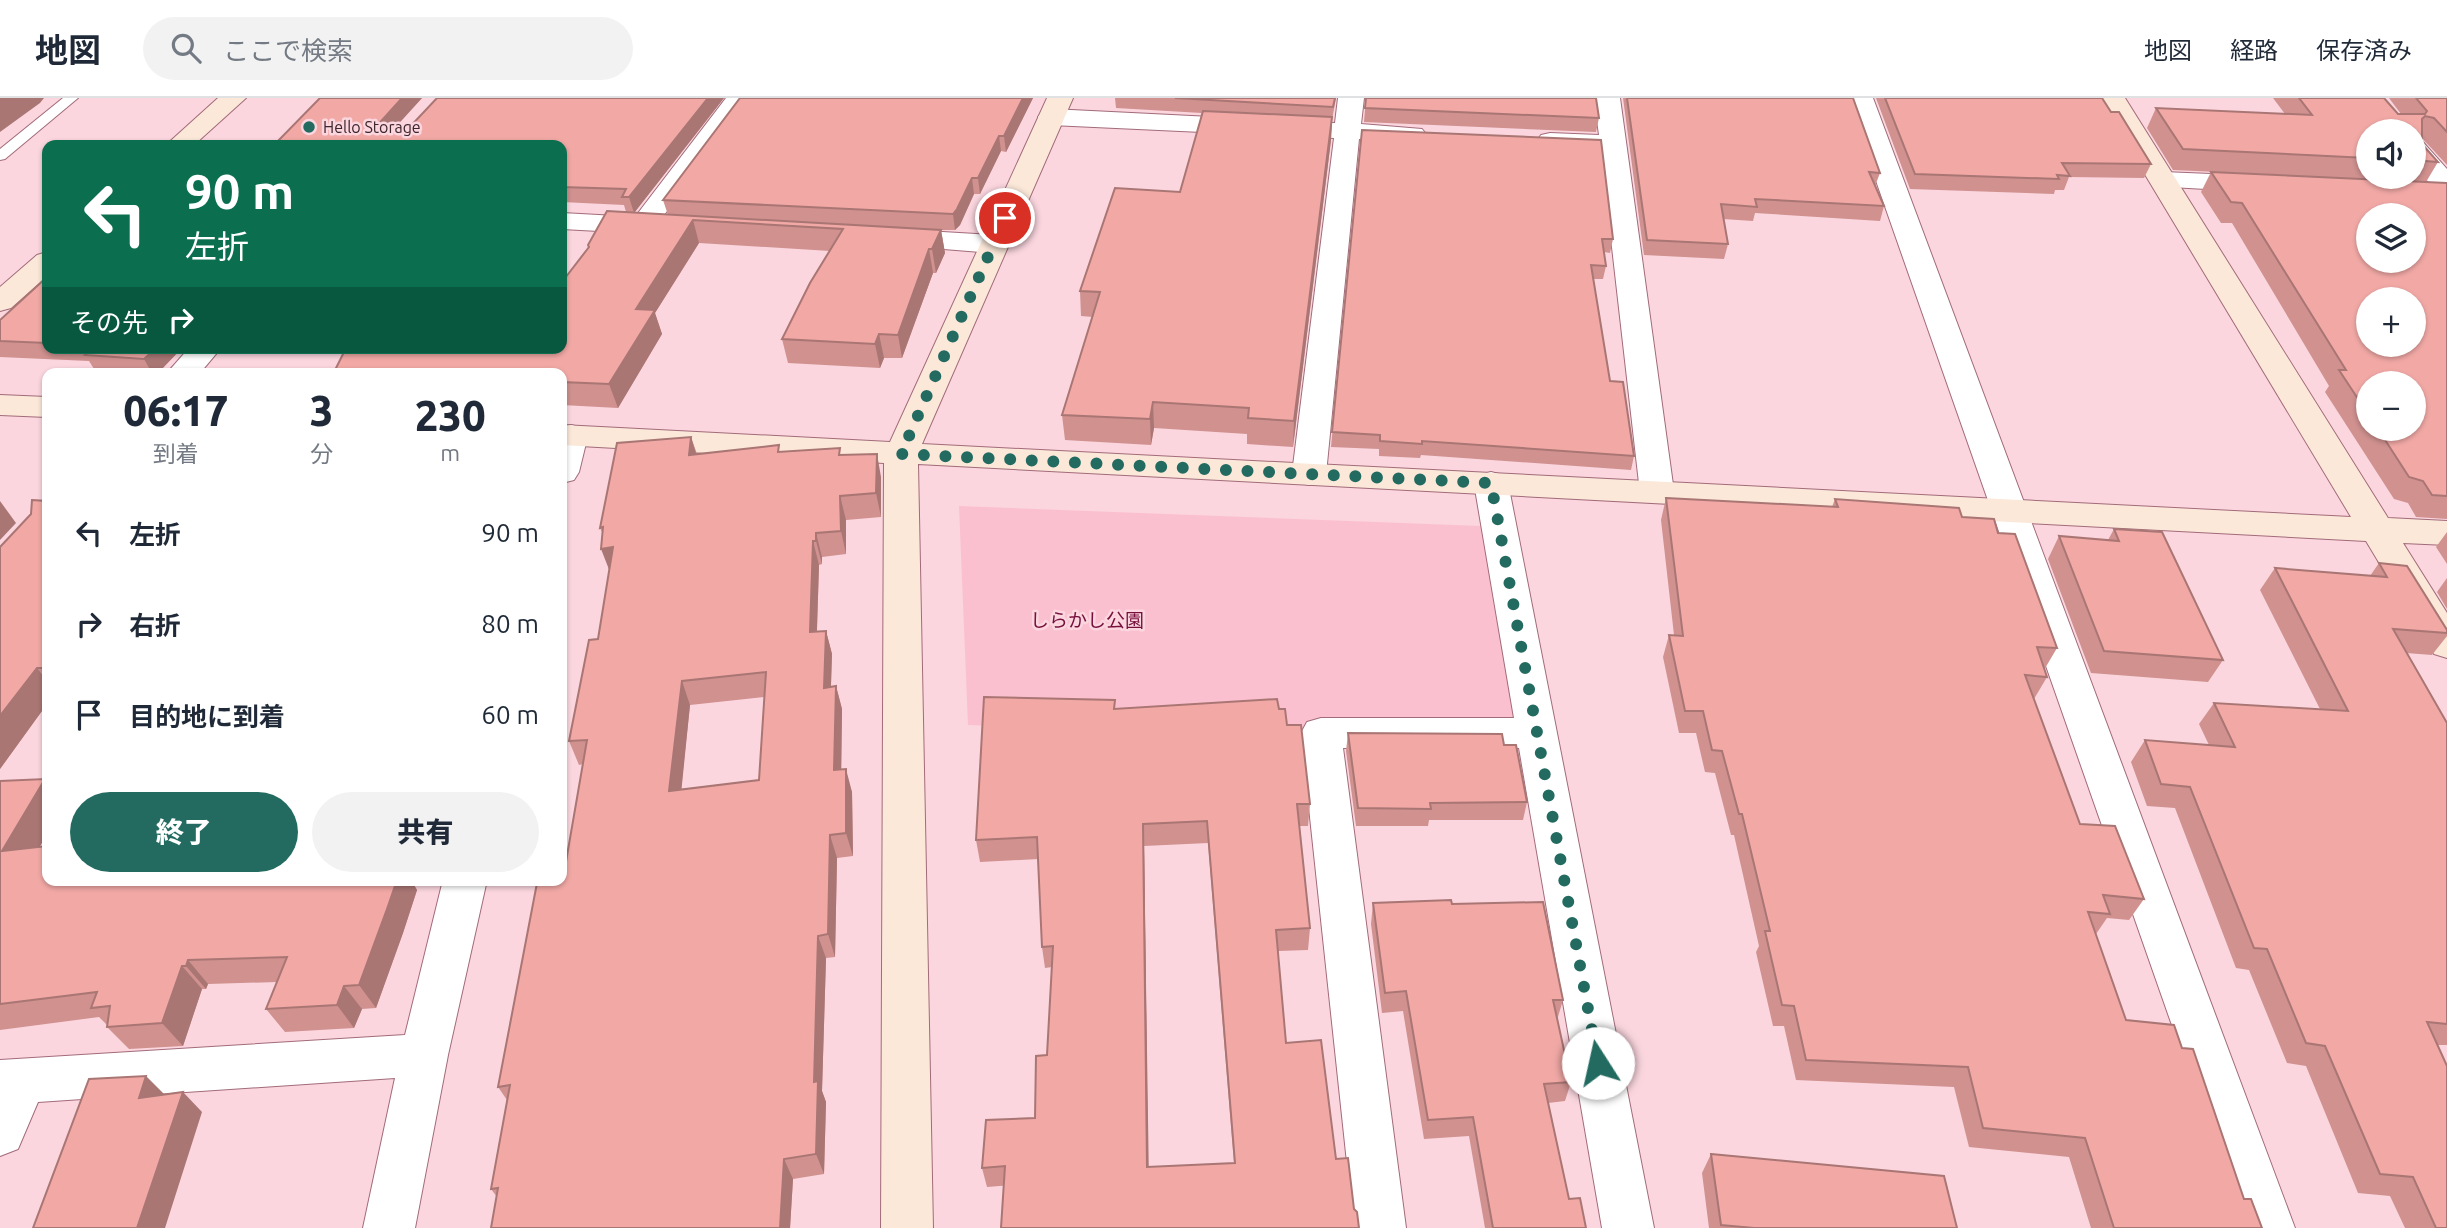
<!DOCTYPE html>
<html lang="ja">
<meta charset="utf-8">
<style>
body{margin:0;font-family:Ubuntu,"Noto Sans JP",sans-serif;background:#f2f2f3;color:#1f2937;height:100vh;display:flex;flex-direction:column;font-size:26px;white-space:nowrap}
*{box-sizing:border-box;margin:0}
p{font-size:23px;color:#747a83}
.icon{flex:none;width:38px;height:38px;fill:none;stroke:currentColor;stroke-width:2;stroke-linecap:round;stroke-linejoin:round}
.map{position:relative;flex:1;overflow:hidden}
.side{position:absolute;left:42px;top:270px;width:525px;height:518px;display:flex;flex-direction:column;background:#fff;border-radius:14px;box-shadow:0 2px 5px #0004}
.side>*{flex:none}
.hud{position:absolute;left:42px;top:42px;width:525px;height:214px;border-radius:14px;box-shadow:0 2px 5px #0004;background:#0b6e4f;color:#fff;overflow:hidden}
.fabs{position:absolute;left:2356px;top:21px;display:grid;gap:14px}
.fabs a{display:grid;place-items:center;width:70px;height:70px;border-radius:50%;background:#fff;box-shadow:0 2px 5px #0004;font-size:35px}
.pin{position:absolute;display:grid;place-items:center;width:60px;height:60px;color:#fff;margin:-30px;border:4px solid #fff;border-radius:50%;box-shadow:0 2px 7px #0007}
.me{position:absolute;width:77px;margin:-38px;rotate:350deg;stroke-linejoin:round;filter:drop-shadow(0 0 5px #0008)}
.turn{display:flex;align-items:center;gap:24px;height:147px;padding:0 28px;font-size:32px}
.turn .icon{width:91px;height:91px;stroke-width:2.5}
.turn b{display:block;font-size:49px;line-height:60px}
.then{display:flex;align-items:center;height:66px;padding:0 28px;background:#0003;gap:14px;font-size:26px}
.eta{display:flex;justify-content:space-evenly;align-items:center;height:119px;text-align:center}
.eta b{font-size:42px;font-weight:800;line-height:49px}
.primary-button{display:flex;gap:14px;margin-top:auto;padding:14px 28px}
.primary-button a{flex:1;height:80px;border-radius:42px;background:#236b60;color:#fff;font-size:28px;font-weight:800;line-height:80px;text-align:center}
.primary-button a+a{background:#f2f2f3;color:#1f2937}
ul{padding:0;list-style:none}
li{display:flex;align-items:center;gap:21px;height:91px;padding:0 28px}
li div{flex:1}
li b{display:block;font-size:26px}
li em{font-style:normal}
header{display:flex;align-items:center;gap:42px;box-sizing:border-box;height:98px;padding:0 35px;background:#fff;border-bottom:2px solid #e0e1e3}
header strong{font-size:33px}
nav{display:flex;gap:38px;margin-inline-start:auto;font-size:24px}
.search{width:490px;height:63px;background:#f2f2f3;display:flex;align-items:center;gap:18px;box-sizing:border-box;padding:0 24px;border-radius:38px;color:#747a83;font-size:26px}
.map>svg:first-child{display:block}
.green{fill:#fbc0cf}
.lines{fill:none;stroke-linecap:round;stroke-linejoin:round}
.lane-casing{stroke:#a26b7a;stroke-width:2}
.street-casing{stroke:#a26b7a;stroke-width:2}
.secondary-casing{stroke:#a26b7a;stroke-width:2}
.lane{fill:#fff;fill-rule:evenodd}
.street{fill:#fff;fill-rule:evenodd}
.secondary{fill:#fbe8d9;fill-rule:evenodd}
.wall{fill:#d0918f;fill-rule:evenodd}
.shaded-wall{fill:#a97674}
.building{fill:#f2a9a6;stroke:#a97674;stroke-width:2;fill-rule:evenodd}
.route{stroke:#236b60;stroke-width:12;stroke-dasharray:0 21.6}
.poi-dot{fill:#236b60;stroke:#fbd6df;stroke-width:2.5}
.labels{text-anchor:middle;stroke-width:5;stroke-linejoin:round;paint-order:stroke}
.far-poi-label{font-size:16px;fill:#3c252b;stroke:#fbd6df;text-anchor:start}
.park-label{font-size:19px;fill:#770f3c;stroke:#fbd6df}
</style>
<header>
<strong>地図</strong>
<div class="search"><svg class="icon" aria-label="search" viewBox="0 0 24 24"><circle cx="10" cy="10" r="6"/><path d="M15 15l6 6"/></svg>ここで検索</div>
<nav><a>地図</a><a>経路</a><a>保存済み</a></nav>
</header>
<div class="map">
<svg width="2447" height="1130" viewBox="0 0 2447 1130">
<rect width="100%" height="100%" fill="#fbd6df"/>
<path class="green" d="M959 408 1481 428 1523 645 968 627Z"/>
<g class="lines">
<g class="lane-casing">
<path id="lane" d="M63 0H78L5 61 0 62V51Z"/>
</g>
<g class="street-casing">
<path id="street" d="M726 0H752L661 121 668 128 664 134 654 136 562 131V115L635 119Z
M1338 0H1364L1361 26 1422 31 1426 36 1422 41 1413 44 1359 41 1326 376 1321 384 1309 387 1297 384 1292 376 1334 40 1051 27 1042 24 1038 19 1042 14 1051 11 1335 25Z
M1594 0H1620L1674 394 1669 402 1657 405 1645 402 1640 394 1601 53 1541 49 1537 43 1541 37 1550 35 1599 37Z
M1847 0H1873L2295 1130H2243Z
M2413 41 2422 43 2447 71V96L2437 94 2413 66Z
M2163 74 2259 78 2269 80 2273 86 2269 92 2259 94 2153 88 2150 82 2153 76Z
M892 131 993 137 1003 140 1007 146 1003 152 993 155 882 146 878 140 882 134Z
M189 250H221L200 275H167Z
M571 327 583 330 588 337 579 374 574 382 562 385V329Z
M1491 374 1503 377 1508 385 1654 1130H1602L1519 650H1343L1406 1130H1354L1301 635 1307 624 1321 620H1514L1474 385 1479 377Z
M443 782H487L448 957 415 1130H363L395 980 38 1004 18 1051 0 1058V962L405 937Z"/>
</g>
<g class="secondary-casing">
<path id="secondary" d="M218 0H246L194 47H166Z
M1047 0H1073L922 346 2351 419 2099 0H2125L2388 420 2447 423V447L2403 445 2447 515V560L2434 556 2366 443 918 366 933 1130H881L884 365 562 347V327L890 344Z
M47 154V178L11 210 0 213V189L37 157Z
M0 297 47 299V319L0 317Z"/>
</g>
<use href="#lane" class="lane"/>
<use href="#street" class="street"/>
<use href="#secondary" class="secondary"/>
</g>
<path class="wall" d="M320 0H422L392 33H406L437 0H724L634 115 668 117 663 102 740 0H1033L1006 54 1001 53 980 96H974L960 127 955 132H941L945 155 936 175H933L902 260H884L880 270 788 265 782 241 830 153 699 145 655 215 662 236 618 310 562 307V275H336L335 272 562 250 588 149V147L626 114 624 107 562 104V47H274Z
M1115 0H1336L1332 22 1331 42 1293 349 1247 346V336L1154 330 1151 347 1065 342 1062 317 1093 219 1081 218 1080 193 1180 94 1202 15 1116 10Z
M1366 0 1599 20 1596 34 1364 24Z
M1623 0H1853L1880 75 1875 88 1884 108 1880 123 1755 115 1753 123 1723 121 1728 146 1724 161 1644 157Z
M1876 0H2102L2111 14 2151 66 2144 80 2069 79 2064 92H2055L2054 96 1910 91Z
M2273 0H2384L2398 16H2401L2389 0H2447V67L2422 40V46L2438 64 2426 84 2447 85V421L2416 419 2408 405 2394 401 2325 294 2329 288 2232 125H2221L2201 94 2211 74 2287 77 2173 72 2147 30 2156 10 2285 16ZM2368 33H2413V79H2368ZM2368 285 2413 331H2368Z
M1362 32 1613 141 1610 155 1604 154 1606 168 1603 181H1593L1610 283 1634 358 1631 372 1421 357 1420 360 1379 358V351L1331 349Z
M47 179V250H182L158 275H111L96 274 89 263 0 259V222Z
M691 339 697 356 780 354 841 357 881 379V419L846 422V456L822 459V466L819 467 817 533H826L832 556 831 589 836 588 842 611 841 671 852 694 853 758 837 760 835 859 826 860 822 993 826 1004 824 1076 793 1081 790 1130H491L497 1099 491 1091 507 1002 498 989 563 781 583 666 579 667 569 643 598 541 609 472 603 436 600 430ZM764 599 759 682 681 691 690 607Z
M1666 400 1832 409 1835 401 1962 419 1998 435 2057 550 2044 572 2047 579 2034 601 2080 726 2144 801 2129 822 2107 820 2096 836 2126 922 2182 950 2244 1101 2262 1130H2091L2069 1059 1969 1049 1954 989 1796 982 1784 928H1773L1756 854 1759 848 1734 737H1731L1715 675 1705 674 1696 635H1679L1663 559 1669 537H1674L1661 422Z
M47 403V606L0 671Z
M2114 431 2223 562 2208 584 2091 575 2048 461 2059 438 2108 442Z
M2447 434V466L2436 449Z
M2379 465 2447 532V538L2432 557 2406 555 2447 625V947H2437L2447 1130H2405L2390 1098 2358 1095 2306 968 2287 965 2249 872 2236 870 2175 710 2147 708 2131 664 2145 642 2209 647 2199 626 2214 605 2320 611 2260 492 2275 470 2370 478Z
M2447 480V511L2437 494Z
M1116 611H1279L1287 627 1310 706 1308 728H1299L1310 830 1308 852 1278 853 1286 945 1336 1061 987 1089 982 1070 1035 1020 1047 957 1052 869 1045 870 1042 849 1038 761 980 764 976 742ZM1208 745 1234 1065 1148 1069 1144 748Z
M1348 635 1504 647 1527 704 1523 722H1429L1428 728H1356L1346 653Z
M0 683 40 749 47 782H415L414 787 417 792 403 835 376 910 362 911 354 930 285 934 266 911 277 884 208 886 206 891H202L183 948 129 951 107 929V927L99 919 0 932Z
M1373 805 1452 806 1563 902 1557 922 1571 984 1565 1003 1548 1005 1569 1101 1586 1130H1485L1469 1038 1424 1041 1403 913 1382 915 1371 826Z
M1711 1056 1957 1130H1709L1702 1075Z"/>
<path class="shaded-wall" d="M0 0H44L40 5 0 34Z
M402 0H422L381 45 375 33V30Z
M708 0H724L634 115 629 99Z
M1023 0H1033L1006 54 1004 38Z
M1332 19 1331 42 1293 349 1294 323Z
M999 38 1001 53 980 96 978 80Z
M972 80 974 96 960 127 955 132 953 116Z
M693 122 699 145 655 215 662 236 618 310 609 286 636 211Z
M941 132 945 155 936 175 932 151Z
M929 151 933 175 902 260 898 237Z
M879 236 884 260 880 270 875 246Z
M156 250H182L158 275H152L144 261Z
M1153 304 1154 330 1151 347 1150 321Z
M691 339 698 362 689 357Z
M877 356 881 379V419L876 395Z
M840 398 846 422V456L841 433Z
M0 403 16 425 0 442Z
M816 435 822 459V466L816 443Z
M813 443 819 467 816 558 810 534Z
M613 449 610 474 601 451Z
M826 533 832 556 830 613 824 590Z
M37 570 47 583V606L0 671V618Z
M682 583 690 607 679 716 669 693Z
M836 588 842 611 841 695 834 672Z
M846 671 852 694 853 758 846 735Z
M45 681 47 684V736L24 777 2 753Z
M1143 726 1144 748 1149 1088 1147 1069Z
M830 737 837 760 835 859 828 836Z
M397 782H415L414 787 417 792 403 835 376 910 359 887Z
M818 838 826 860 822 993 826 1004 824 1076 816 1056 814 984Z
M188 862 208 886 206 891 186 868Z
M182 868 202 891 183 948 162 925Z
M344 888 362 911 354 930 337 907Z
M146 978 166 998 139 1000Z
M183 994 202 1014 165 1130H137Z
M784 1061 793 1081 790 1130H780Z"/>
<path class="building" d="M320 0H402L375 30V33H406L437 0H708L629 99H622L626 91 562 89V47H274Z
M740 0H1023L1004 38H999L978 80H972L957 111 953 116 663 102Z
M1175 0H1335L1333 9Z
M1366 0H1596L1599 20 1365 10Z
M1627 0H1853L1880 75 1869 74 1884 108 1755 101 1757 109 1721 106 1728 146 1647 142Z
M1885 0H2102L2111 14H2119L2151 66 2062 65 2070 78 2057 77 2059 81 1915 76Z
M2299 0H2384L2398 16H2425L2427 13 2416 0H2447V34L2434 20 2425 18 2422 21V46L2438 64 2413 62V33H2368V60L2183 51 2156 10 2312 17Z
M1203 13 1332 19 1294 323 1248 320 1249 310 1153 304 1150 321 1062 317 1100 194 1080 193 1115 90 1180 94Z
M1362 32 1601 42 1613 141H1602L1606 168 1591 167 1610 283 1623 284 1634 358 1422 343V346L1380 343V337L1332 334Z
M2211 74 2447 85V398L2432 397 2423 383 2409 379 2378 331H2413V285H2368V316L2339 272H2346L2242 105 2231 104ZM2368 117H2413V163H2368ZM2368 201H2413V247H2368Z
M607 113 941 132 932 151H929L898 237 879 236 875 246 782 241 810 185 843 131 693 122 636 211 655 212 609 286 562 284V275H379L335 272 346 250H562V184L589 149 588 147Z
M47 179V245L0 243V222Z
M92 250H156L144 261 85 257Z
M691 339 689 357 779 347 778 354 840 350 839 357 877 356 876 395 840 398 841 433 816 435V443H813L810 534 826 533 824 590 836 588 834 672 846 671V735L830 737 828 836 818 838 814 984 818 983 816 1056 784 1061 780 1130H491L498 1090 491 1091 510 987 498 989 537 785 563 781 587 642 569 643 589 542 598 541 613 449 601 451 603 429 600 430 617 345ZM766 574 759 682 669 693 682 583Z
M1666 400 1838 409 1835 401 1959 410 1962 419 1994 421 1998 435 2015 436 2057 550 2037 549 2047 579 2025 577 2080 726 2115 728 2144 801 2103 797 2110 816 2088 814 2126 922 2174 927 2182 950 2193 951 2244 1101H2251L2262 1130H2114L2085 1040 1983 1030 1968 969 1806 962 1794 908 1782 907 1765 833H1770L1742 716H1739L1722 653 1712 652 1703 613H1685L1669 537 1683 538Z
M32 402 47 403V570H37L0 618V449L31 416Z
M2114 431 2162 434 2223 562 2104 553 2059 438 2119 443Z
M2379 465 2407 468 2447 532V535L2393 531 2447 625V926L2427 924 2447 968V1130H2436L2413 1079 2380 1076 2325 948 2306 945 2267 851 2254 850 2190 689 2161 686 2145 642 2235 649 2214 605 2348 613 2275 470 2387 479Z
M984 599 1115 602 1114 611 1277 601 1279 611H1285L1287 627H1301L1310 706H1297L1310 830 1276 832 1286 945 1321 942 1336 1061 1348 1060 1354 1111 1357 1114 1359 1130H1001L1005 1068 982 1070 986 1022 1035 1020 1036 958 1047 957 1053 848 1042 849 1037 739 976 742ZM1207 723 1235 1065 1147 1069 1143 726Z
M1348 635 1502 636 1504 647H1516L1527 704 1430 705 1431 711 1358 710Z
M45 681 2 753 47 748V782H397L387 811 359 887 344 888 337 907 266 911 287 859 188 862 186 868H182L162 925 107 929 110 908 91 910 97 894 0 906V683Z
M1451 802 1452 806 1543 804 1563 902H1553L1571 984 1544 986 1569 1101 1580 1100 1586 1130H1493L1473 1019 1428 1022 1406 893 1385 895 1373 805Z
M146 978 139 1000 183 994 137 1130H33L89 981Z
M1711 1056 1944 1078 1957 1130H1754L1721 1127Z"/>
<g class="lines">
<path class="route" d="M1005 120 901 356 1491 385 1598 965"/>
</g>
<circle class="poi-dot" cx="309" cy="29" r="7"/>
<g class="labels">
<g class="far-poi-label">
<text x="323" y="35">Hello Storage</text>
</g>
<g class="park-label">
<text x="1087" y="529">しらかし公園</text>
</g>
</g>
</svg>
<div class="fabs">
<a><svg class="icon" aria-label="sound" viewBox="0 0 24 24"><path d="M4 9h4l5-4v14l-5-4H4zM17 9q2 3 0 6"/></svg></a>
<a><svg class="icon" aria-label="layers" viewBox="0 0 24 24"><path d="M12 4l9 5-9 5-9-5zM3 14l9 5 9-5"/></svg></a>
<a>+</a>
<a>−</a>
</div>
<div class="pin" style="left:1005px;top:120px;background:#d93025"><svg class="icon" aria-label="arrive" viewBox="0 0 24 24"><path d="M6 21V4h12l-3 4 3 4H6"/></svg></div>
<svg class="me" style="left:1598px;top:965px" viewBox="-20 -20 40 40"><circle r="19" fill="#fff"/><path d="M0-13L10 11 0 6-10 11z" fill="#236b60"/></svg>
<div class="hud">
<div class="turn"><svg class="icon" aria-label="left" viewBox="0 0 24 24"><path d="M17 20v-9H6M10 6l-5 5 5 5"/></svg><div><b>90 m</b>左折</div></div>
<div class="then">その先<svg class="icon" aria-label="right" viewBox="0 0 24 24"><path d="M7 20v-9h11M14 6l5 5-5 5"/></svg></div>
</div>
<section class="side">
<div class="eta">
<div><b>06:17</b><p>到着</p></div>
<div><b>3</b><p>分</p></div>
<div><b>230</b><p>m</p></div>
</div>
<ul>
<li><svg class="icon" aria-label="left" viewBox="0 0 24 24"><path d="M17 20v-9H6M10 6l-5 5 5 5"/></svg><div><b>左折</b></div><em>90 m</em></li>
<li><svg class="icon" aria-label="right" viewBox="0 0 24 24"><path d="M7 20v-9h11M14 6l5 5-5 5"/></svg><div><b>右折</b></div><em>80 m</em></li>
<li><svg class="icon" aria-label="arrive" viewBox="0 0 24 24"><path d="M6 21V4h12l-3 4 3 4H6"/></svg><div><b>目的地に到着</b></div><em>60 m</em></li>
</ul>
<div class="primary-button"><a>終了</a><a>共有</a></div>
</section>
</div>
